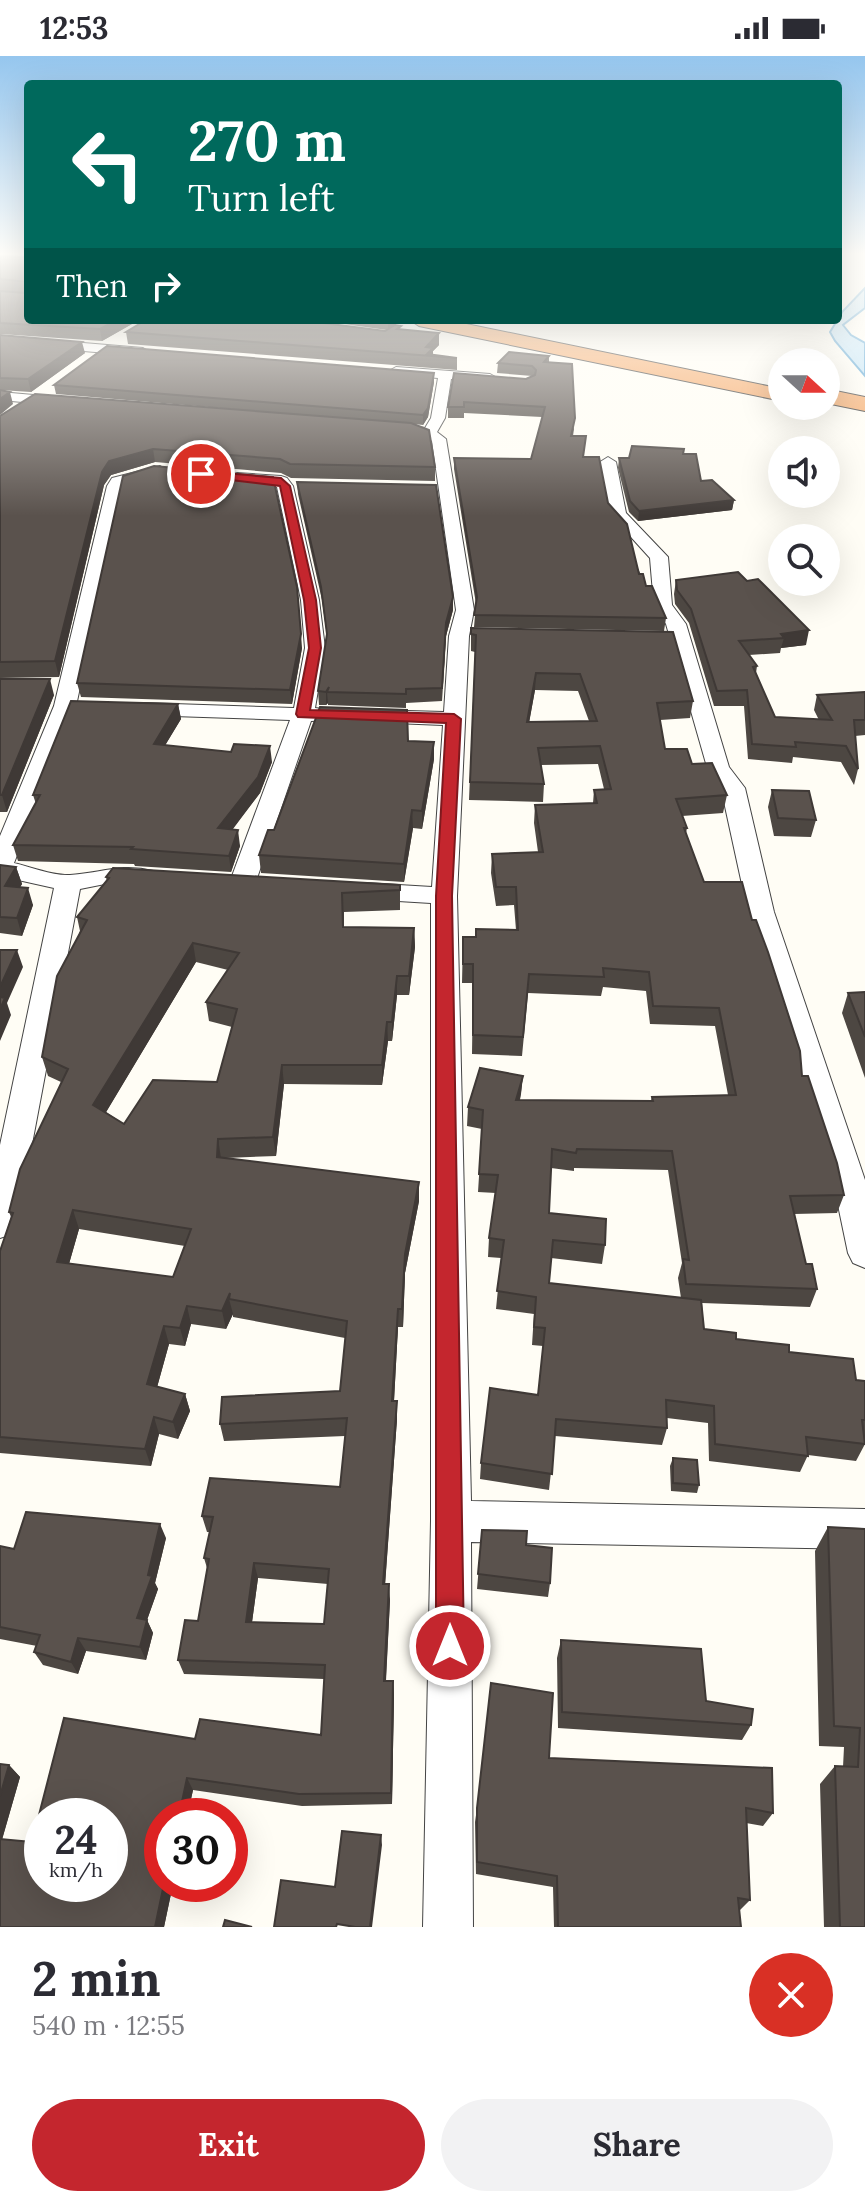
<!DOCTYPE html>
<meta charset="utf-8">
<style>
body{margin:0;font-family:Lora,serif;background:#f2f2f3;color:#2b2b33;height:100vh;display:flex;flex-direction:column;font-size:30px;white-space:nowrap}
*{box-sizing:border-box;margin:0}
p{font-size:26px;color:#7c7c81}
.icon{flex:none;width:44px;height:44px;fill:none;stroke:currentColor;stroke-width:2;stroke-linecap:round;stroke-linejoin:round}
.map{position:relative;height:1871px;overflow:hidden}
.panel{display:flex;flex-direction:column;background:#fff;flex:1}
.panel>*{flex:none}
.banner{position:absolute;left:24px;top:24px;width:818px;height:244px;border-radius:8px;box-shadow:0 8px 32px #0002;background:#00695c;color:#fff;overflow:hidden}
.needle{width:52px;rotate:111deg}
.tools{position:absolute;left:768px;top:292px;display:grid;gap:16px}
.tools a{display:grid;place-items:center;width:72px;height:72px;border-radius:50%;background:#fff;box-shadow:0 8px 32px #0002;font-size:40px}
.speed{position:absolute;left:24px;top:1742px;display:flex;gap:16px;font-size:40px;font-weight:700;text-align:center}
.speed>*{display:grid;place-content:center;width:104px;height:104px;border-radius:50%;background:#fff;box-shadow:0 8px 32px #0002;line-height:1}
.speed small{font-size:20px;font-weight:400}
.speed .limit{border:12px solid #d22;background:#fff;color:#111}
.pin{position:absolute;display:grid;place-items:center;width:68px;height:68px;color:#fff;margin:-34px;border:4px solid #fff;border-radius:50%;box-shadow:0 2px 8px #0007}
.me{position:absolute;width:88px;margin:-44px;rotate:0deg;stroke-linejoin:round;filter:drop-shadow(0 0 6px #0008)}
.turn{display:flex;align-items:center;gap:28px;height:168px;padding:0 32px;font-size:36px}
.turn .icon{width:104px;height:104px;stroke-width:2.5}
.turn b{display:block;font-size:56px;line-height:68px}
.then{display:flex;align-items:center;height:76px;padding:0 32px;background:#0003;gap:16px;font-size:30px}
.round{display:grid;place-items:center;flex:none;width:84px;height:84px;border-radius:42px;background:#f2f2f3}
.summary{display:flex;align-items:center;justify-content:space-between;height:136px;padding:0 32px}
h1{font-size:48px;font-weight:700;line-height:60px}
.cta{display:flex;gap:16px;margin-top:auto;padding:16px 32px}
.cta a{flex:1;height:92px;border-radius:48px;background:#c4262e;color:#fff;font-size:32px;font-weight:700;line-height:92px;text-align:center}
.cta a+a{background:#f2f2f3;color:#2b2b33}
.status{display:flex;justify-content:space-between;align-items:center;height:56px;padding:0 40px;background:#fff;direction:ltr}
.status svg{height:22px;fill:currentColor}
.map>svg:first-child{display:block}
.water{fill:#b9e0f7;stroke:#3f96cf;stroke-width:2}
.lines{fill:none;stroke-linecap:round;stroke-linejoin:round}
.street-casing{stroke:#444;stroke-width:2}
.highway-casing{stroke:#222;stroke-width:2}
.street{fill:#fff;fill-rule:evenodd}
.highway{fill:#f5a25d;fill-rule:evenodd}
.wall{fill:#4d4742;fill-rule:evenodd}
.shaded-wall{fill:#3f3936}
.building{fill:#5a524d;stroke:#3f3936;stroke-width:2;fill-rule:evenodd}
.route{fill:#c4262e;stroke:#7f191e;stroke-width:2}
</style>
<div class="status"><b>12:53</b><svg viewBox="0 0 49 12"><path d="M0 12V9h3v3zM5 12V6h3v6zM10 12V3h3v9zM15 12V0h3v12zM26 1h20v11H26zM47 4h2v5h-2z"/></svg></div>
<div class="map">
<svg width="865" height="1871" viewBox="0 0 865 1871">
<rect width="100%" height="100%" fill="#fffdf5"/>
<path class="water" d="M865 232V252L843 269 851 279 865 287V320L835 285 830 276 843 255Z"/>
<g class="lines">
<g class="street-casing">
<path id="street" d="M0 280 143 292 149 296 143 300 0 288Z
M396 311 490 318 497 322 490 326 451 323 445 362 437 376 446 383 474 554 469 580 457 840 471 1445 865 1453V1493L471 1486 473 1871H423L431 1465V847L365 843 356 841 352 835 356 829 365 827 432 831 443 669 370 666 359 660 370 654 444 656 449 580 456 554 432 385 425 381 386 375 384 372 391 368 425 372 431 362 438 322 391 318 389 315Z
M0 336 67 342 74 346 67 350 0 344Z
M608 401 616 406 626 457 668 501 672 549 686 568 729 711 745 732 774 856 865 1124V1212L853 1207 848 1197 833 1125 748 856 721 732 707 711 666 568 654 549 650 502 610 458 600 406Z
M160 410 168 415 166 418 123 430 76 650 14 807C31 811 53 820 70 819 100 817 122 807 153 815L157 821 153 827H110L80 833 17 1168 12 1178 0 1182V1089L54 832 0 820V780L54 650 107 430 112 422Z
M237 417 281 420 287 422 293 430 319 544 325 592 315 652 329 654 332 659 329 664 311 665 255 828 251 834H233L229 828 290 664 143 659 132 653 143 647 294 652 305 592 301 544 277 431 231 425 229 422Z"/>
</g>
<g class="highway-casing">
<path id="highway" d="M410 264H447L782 333V345L419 270Z
M826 333 865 341V355L826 347Z"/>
</g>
<use href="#street" class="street"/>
<use href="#highway" class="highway"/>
</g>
<path class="wall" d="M0 200 28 201V264H139L102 285 0 278V235L26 237 0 235Z
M316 264H402L395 269 401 274 439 277V289L433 295V299L457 302V314L128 288 126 276 385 275 387 274Z
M0 279 85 297 31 336 0 334Z
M549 300V306L574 373 573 380 608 447 646 530 666 562 664 575 474 571 476 548 454 413V402L531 403 542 361 464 357V362H448V351L532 320 497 317 498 307Z
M434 326 428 361 423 369 414 368 435 411V425L291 422 281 417 155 406 111 419 104 429 59 621 0 622V360L303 359 56 338 54 329Z
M683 398 701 425 734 444 732 454 638 465 629 456 618 412 619 402Z
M297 426 453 554 446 580 442 645 406 647V652L328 649V647L326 649H319L318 635 327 581 322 544 298 438Z
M676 524 806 589 781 592 780 597 749 599 757 610 756 617 775 661 819 664 814 654 817 639 865 636V679L855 680 858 713 854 729 841 706 793 701 792 707 748 703 744 650H714L689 567 675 548 674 538Z
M471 572 693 645 690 662 660 664 665 693 692 708 727 739 723 757 682 760 687 772 686 777 704 826 752 864 802 1020 844 1139 837 1157 794 1158 806 1208 817 1233 810 1251 702 1247 704 1273 736 1283 789 1296 856 1324 865 1325V1388L856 1405 808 1399 800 1416 709 1405 708 1367 667 1362V1372L662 1389 555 1380 549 1434 480 1423 481 1407 538 1339 543 1290 532 1289 534 1258 496 1253 501 1202 488 1201 489 1182 496 1137 478 1136 482 1073 467 1070 468 1051 523 1020 520 1044 651 1045 652 1041 728 1039 715 970 650 968 646 935 603 931 601 940 528 937 522 1000 472 998 473 927H462L463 881H476V873L516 874 514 849 496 850 491 817 492 798 538 796 534 767 535 749 593 747 594 734 604 733 598 708 541 709 544 728 543 746 469 744 475 596 471 595ZM535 634 578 635 589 665 529 666ZM551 1112 574 1115V1112L668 1114 682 1207 678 1222 681 1242 549 1227 551 1202 602 1208 605 1189 549 1157Z
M302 592 292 648 81 641 77 627Z
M0 623 54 639 7 756H0Z
M178 648 181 663 165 689 272 706 260 737 232 773 240 790 231 816 135 810 134 808 18 805 13 789 36 748 33 739Z
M408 685 434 703 422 773 413 772 404 826 261 817 259 799 274 774Z
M772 734 816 764 811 781 774 780 768 751Z
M0 809 16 811 22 828 20 831 33 849 22 880 0 877Z
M106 821 400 829V854L344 856V871L414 872 415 891 409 939H397L392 985H388L382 1029 284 1028 276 1100 225 1102 419 1126V1145L405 1217 403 1271H398L394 1345H397V1363L385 1528 390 1544 386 1625H393L394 1639 392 1748 302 1750 193 1734 164 1871H0V1708L9 1709 20 1721 2 1784 32 1786 195 1683 321 1679 324 1623 184 1618 178 1604 198 1565 207 1512 204 1502 210 1476H207L202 1460 340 1431 345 1380 224 1385 220 1368 340 1335 345 1282 233 1261V1258L226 1273 191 1268 185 1290 169 1288 157 1331 185 1338 190 1355 178 1383 159 1378 151 1410 0 1397V1195L11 1161 9 1156 61 1026 48 1020 42 1001 80 875 77 861 107 825ZM196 906 228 914 206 946 209 965 232 971 217 1026 124 1068 106 1056ZM79 1173 185 1190 173 1221 69 1208ZM258 1522 328 1528 324 1568 252 1566Z
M865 936V1022L842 957 848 937Z
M673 1402 699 1429 697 1437 671 1435 670 1410Z
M828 1471 862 1472 865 1871H824L820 1728 835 1710 843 1711 844 1691 819 1690 815 1495Z
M482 1474 526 1489 550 1527 548 1541 477 1533Z
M166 1482 155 1527 158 1533 147 1564 153 1577 146 1604 86 1595 78 1618 43 1609 34 1596 37 1590 0 1583V1490L14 1493Z
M561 1584 706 1645 751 1669 742 1684 558 1672 557 1602Z
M549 1702 773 1757 763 1770 746 1767 750 1844 739 1855 741 1871H554L553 1831 476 1818 475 1766 477 1752Z"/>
<path class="shaded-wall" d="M117 264H139L102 285 100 273Z
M388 264H402L388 274Z
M439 277V289L433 295V300H426V291Z
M82 286 85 297 31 336 28 323Z
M434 317V326L428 361 423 369V359Z
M10 336 13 348 0 359V343Z
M153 393 155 406 111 419 104 429 59 621 55 605 102 416 109 405Z
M734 444 732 454 638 465 639 455Z
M453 541V554L446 580 442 645 446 567Z
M809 574 806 589 781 592 784 582 781 578Z
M301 578 302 592 292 648 290 634Z
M536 617 535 634 526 684 527 666Z
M50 623 54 639 7 756 2 739Z
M329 631 327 636 328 647 326 649V636Z
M178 648 181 663 157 703 154 688Z
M434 686V703L422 773V755Z
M270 690 272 706 260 737 221 789 218 772Z
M412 754 413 772 404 826V808Z
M238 774 240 790 231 816 229 800Z
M16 811 22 828 11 847 5 830Z
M28 832 33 849 22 880 17 862Z
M414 872 415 891 409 939V920Z
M193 887 196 906 99 1068 93 1049Z
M17 894 23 911 7 947 11 959 0 985V931Z
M397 920V939L392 985V966Z
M387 966 388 985 382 1029V1009Z
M282 1009 284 1028 276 1100 273 1081Z
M523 1020 521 1038 515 1063 516 1044Z
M218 1083 221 1102 217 1101Z
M419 1126V1145L405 1217 403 1271 402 1253 405 1198Z
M73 1154 79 1173 64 1225 57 1206Z
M230 1237 229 1243 233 1258 226 1273 222 1255Z
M187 1250 191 1268 185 1290 180 1272Z
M398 1253V1271L393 1363 392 1345Z
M164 1270 169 1288 153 1346 147 1328Z
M185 1338 190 1355 178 1383 173 1366Z
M397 1345V1363L384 1544 383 1528Z
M154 1361 159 1378 151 1410 145 1393Z
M160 1468 166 1482 155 1527 158 1533 147 1564 153 1577 146 1604 140 1591 137 1562Z
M254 1507 258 1522 250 1581 246 1566Z
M389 1528 390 1544 385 1639 384 1625Z
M78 1582 86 1595 78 1618 71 1606Z
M393 1625 394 1639 392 1748 391 1737Z
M9 1709 20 1721 0 1790V1740Z
M187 1722 193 1734 187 1760H179Z
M381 1779 382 1789 372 1871H370Z
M164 1828H173L164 1871H155Z"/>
<path class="building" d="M0 200 28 201V226L0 223Z
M0 235 25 237 28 235V264H117L100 273 0 267Z
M146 264H300L385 275 395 269 401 270 397 273 439 277 426 291 433 292 427 298 457 302 126 276Z
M0 279 82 286 28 323 0 322Z
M107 290 434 317 428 352 423 359 54 329Z
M509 296 549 300 544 306 572 308 575 362 571 380H586L583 401H599L608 447 627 468 639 518H643L646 530H652L666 562 474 559 477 541 454 402 531 403 545 351 464 346V351H448L454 317 526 323 535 319 536 314 532 310 498 307Z
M0 334 10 336 0 343Z
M35 338 411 367 429 374 435 411 290 408 280 403 153 393 109 405 102 416 55 605 0 606V360Z
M632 390 684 393 683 398H696L701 425 712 424 734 444 639 455 630 445 619 402H629Z
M154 410 273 421 297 531 301 578 290 634 77 627 123 420Z
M297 426 436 429 453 541 446 567 442 632 406 633V638L327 636 329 631 326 636 318 635 327 578 321 531Z
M738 516 747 525 758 523 809 574 781 578 784 582 739 585 757 610 753 611 775 661 832 664 817 639 865 636V664H854L858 713 846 690 795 686 796 691 752 688 747 634 717 635 691 553 677 534 676 524Z
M471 572 673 576 693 645 657 647 665 693H687L692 708 712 707 727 739 676 743 687 772H684L704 826H742L752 864H756L768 896 800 995 802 1020H808L837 1107 844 1139 790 1140 806 1208H812L817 1233 686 1228 683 1203 689 1204 672 1095 577 1093 576 1097 552 1093 549 1157 606 1163 605 1189 553 1184 549 1227 701 1244 704 1273 736 1277V1283L789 1289V1296L853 1303 856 1324 865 1325V1364H862L865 1388 806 1381 808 1400 715 1388 714 1350 666 1344 667 1372 556 1363 552 1418 481 1407 490 1332 538 1339 545 1272 534 1271 536 1241 497 1235 504 1184 489 1182 498 1119 479 1118 483 1054 468 1051 480 1012 523 1020 516 1044 653 1045 652 1041 736 1039 719 952 653 950 649 916 603 912 604 921 529 918 523 981 473 979V908H463V881H476V873L518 874 516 831H496L492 798 543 796 535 749 597 747 594 734 611 733 600 690 538 692 544 728 470 726 476 579 471 578ZM536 617 580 618 597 665 527 666Z
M0 623H50L2 739H0Z
M71 645 178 648 154 688 231 696 234 688 270 690 258 721 218 772 238 774 229 800 131 793 133 791 13 789 40 739H33Z
M320 651 407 654 408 685 434 686 422 755 412 754 404 808 259 799 268 774H274Z
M772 734 809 735 816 764 778 762Z
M0 809 16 811 5 830 28 832 17 862 0 861Z
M113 812 400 829V834L342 837 343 871 414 872 409 920H397L392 966H387L382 1009H282L273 1081 218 1083 217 1101 419 1126 405 1198 402 1253H398L392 1345H397L383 1528H389L384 1625H393L391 1737 299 1738 187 1722 179 1760H162V1828H164L155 1871H0V1783L32 1786 64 1662 195 1683 200 1663 321 1679 325 1609 178 1604 185 1564 198 1565 209 1503 204 1502 213 1461 202 1460 210 1422 340 1431 347 1362 220 1368 222 1341 340 1335 347 1265 229 1243 230 1237 222 1255 187 1250 180 1272 164 1270 147 1328 185 1338 173 1366 154 1361 145 1393 0 1381V1195L13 1157 9 1156 20 1113 68 1013 42 1001 57 920 87 864 77 861 109 822 106 821ZM193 887 239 897 206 946 237 953 217 1026 153 1024 124 1068 93 1049ZM73 1154 191 1173 173 1221 57 1206ZM254 1507 329 1513 324 1568 246 1566ZM42 1760H110V1828H42Z
M0 894H17L0 931Z
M865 936V981L848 937Z
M0 941 5 942 0 953Z
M673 1402 697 1404 699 1429 673 1427Z
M26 1456 160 1468 148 1519 152 1520 137 1562 147 1564 140 1591 78 1582 71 1606 34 1596 40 1579 0 1571V1490L14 1493Z
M828 1471 865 1473V1871H840L835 1710 858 1711 860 1672 834 1670Z
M482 1474 527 1475 526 1489 552 1492 550 1527 478 1518Z
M561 1584 701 1593 706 1645 753 1653 751 1669 562 1656Z
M491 1627 553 1637 549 1702 772 1712 773 1757 746 1752 750 1844 738 1842 741 1871H558L557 1820 477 1806V1752Z
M0 1708 9 1709 0 1740Z
M342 1775 381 1779 370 1871H355L337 1868 336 1871H274L281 1824 335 1831Z
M225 1864 252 1871H223Z"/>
<linearGradient id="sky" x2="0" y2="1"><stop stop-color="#95c6ee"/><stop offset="0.43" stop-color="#fffefa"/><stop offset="1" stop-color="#fffefa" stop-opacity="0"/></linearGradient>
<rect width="865" height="460" fill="url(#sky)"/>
<path class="route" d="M201 415 281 422 290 430 316 544 321 592 310 654 454 658 461 663 452 840 464 1590 460 1600 450 1604 440 1600 436 1590V840L446 667 298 661 296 658 309 592 304 544 280 430 197 420V416Z"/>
</svg>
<div class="tools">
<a><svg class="needle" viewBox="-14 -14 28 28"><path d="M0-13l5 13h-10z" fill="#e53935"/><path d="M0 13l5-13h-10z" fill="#7c7c81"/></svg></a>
<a><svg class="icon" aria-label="sound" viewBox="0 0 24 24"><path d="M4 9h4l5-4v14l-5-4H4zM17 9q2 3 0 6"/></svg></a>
<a><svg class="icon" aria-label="search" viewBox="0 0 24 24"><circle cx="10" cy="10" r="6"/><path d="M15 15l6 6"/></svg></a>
</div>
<div class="speed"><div>24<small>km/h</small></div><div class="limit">30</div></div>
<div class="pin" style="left:201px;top:418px;background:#d93025"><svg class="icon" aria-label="arrive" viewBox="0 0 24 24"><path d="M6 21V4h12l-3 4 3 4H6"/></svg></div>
<svg class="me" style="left:450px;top:1590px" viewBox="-20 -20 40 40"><circle r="17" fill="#c4262e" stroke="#fff" stroke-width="3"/><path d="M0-11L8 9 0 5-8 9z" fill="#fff"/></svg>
<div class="banner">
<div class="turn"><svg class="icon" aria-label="left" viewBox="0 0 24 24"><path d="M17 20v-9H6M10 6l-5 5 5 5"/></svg><div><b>270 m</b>Turn left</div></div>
<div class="then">Then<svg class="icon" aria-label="right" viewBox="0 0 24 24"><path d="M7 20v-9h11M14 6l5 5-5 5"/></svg></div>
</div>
</div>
<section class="panel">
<div class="summary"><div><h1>2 min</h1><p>540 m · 12:55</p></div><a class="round" style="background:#d93025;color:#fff"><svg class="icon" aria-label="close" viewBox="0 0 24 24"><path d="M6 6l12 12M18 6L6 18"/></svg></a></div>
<div class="cta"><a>Exit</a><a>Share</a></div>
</section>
